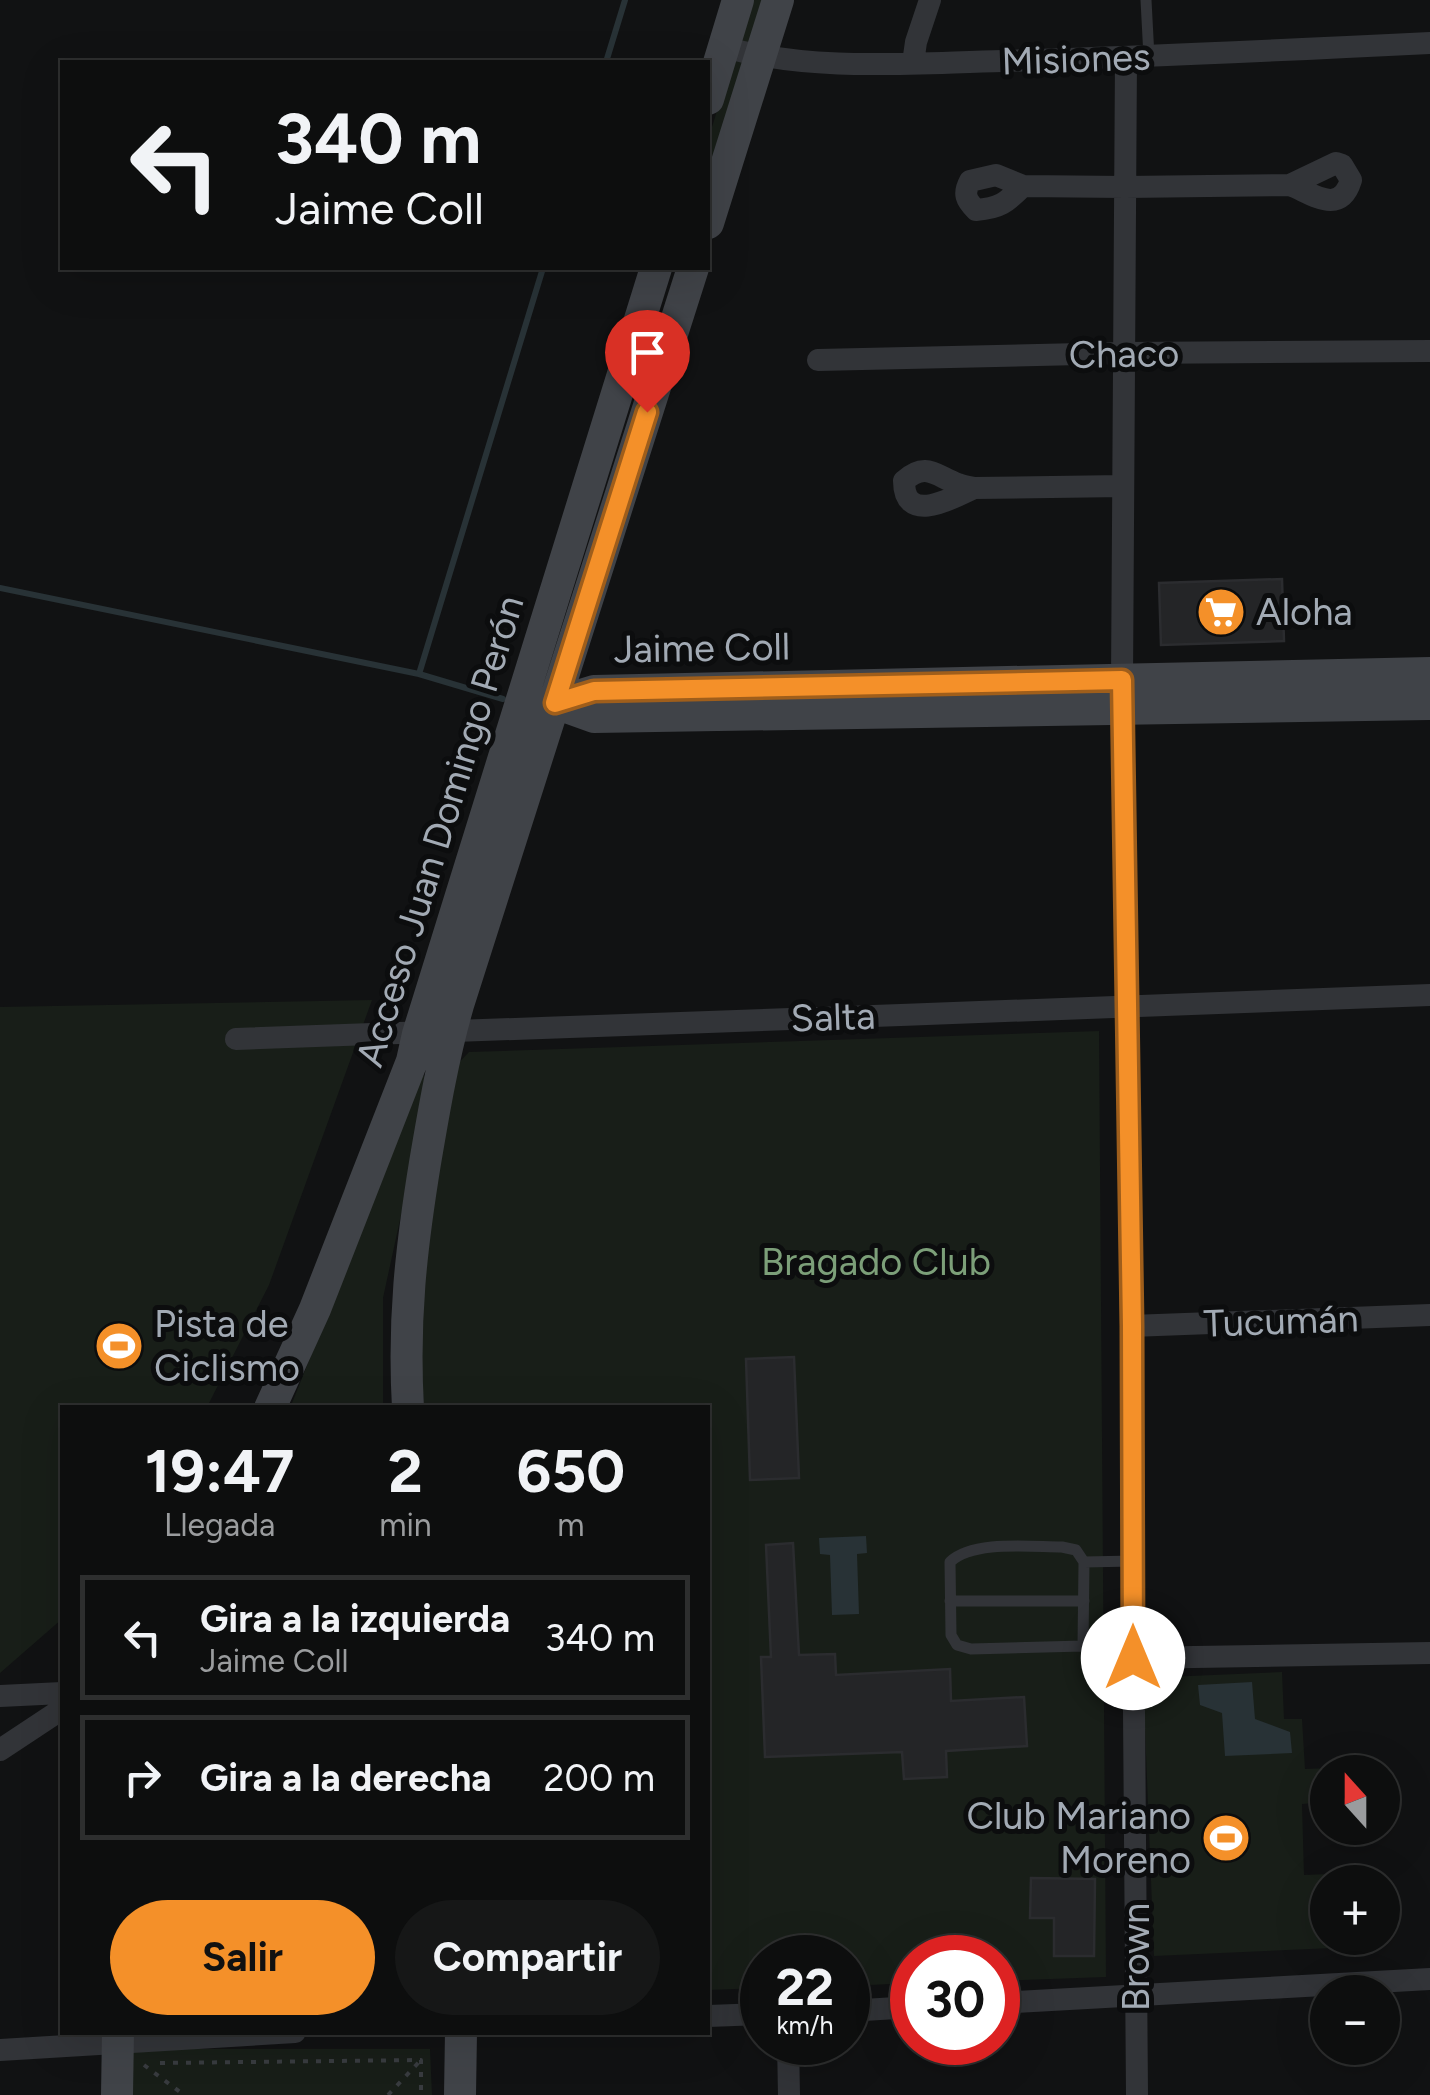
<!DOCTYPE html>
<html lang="es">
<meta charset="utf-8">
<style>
body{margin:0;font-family:Figtree,sans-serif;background:#161717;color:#f1f3f6;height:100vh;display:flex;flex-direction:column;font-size:38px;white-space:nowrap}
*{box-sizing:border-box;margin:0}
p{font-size:32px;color:#9a9c9e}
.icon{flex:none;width:55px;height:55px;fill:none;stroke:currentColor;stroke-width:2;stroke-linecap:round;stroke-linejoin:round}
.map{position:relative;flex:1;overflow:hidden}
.drawer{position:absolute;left:60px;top:1405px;width:650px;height:630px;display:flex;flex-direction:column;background:#0d0e0e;border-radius:0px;box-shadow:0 10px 40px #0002,0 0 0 2px #2d2e2e}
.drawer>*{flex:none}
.hud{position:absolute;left:60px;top:60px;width:650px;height:210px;border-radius:0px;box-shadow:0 10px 40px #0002,0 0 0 2px #2d2e2e;background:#0d0e0e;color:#f1f3f6;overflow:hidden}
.needle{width:65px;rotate:339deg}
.tools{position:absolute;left:1310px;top:1755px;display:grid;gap:20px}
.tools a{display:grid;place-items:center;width:90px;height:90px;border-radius:50%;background:#0d0e0e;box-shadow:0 10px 40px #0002,0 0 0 2px #2d2e2e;font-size:50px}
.speed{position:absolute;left:740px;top:1935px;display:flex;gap:20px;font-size:50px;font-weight:700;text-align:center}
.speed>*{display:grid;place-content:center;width:130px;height:130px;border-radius:50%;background:#0d0e0e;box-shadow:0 10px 40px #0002,0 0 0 2px #2d2e2e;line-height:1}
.speed small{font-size:25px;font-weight:400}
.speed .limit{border:15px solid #d22;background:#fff;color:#111}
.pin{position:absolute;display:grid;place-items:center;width:85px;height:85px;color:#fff;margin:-102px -42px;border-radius:50% 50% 50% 0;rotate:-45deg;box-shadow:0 0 10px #0007}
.pin .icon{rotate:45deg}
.me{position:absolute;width:110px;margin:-55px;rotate:0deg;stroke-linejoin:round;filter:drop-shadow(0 0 8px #0008)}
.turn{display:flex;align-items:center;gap:35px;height:210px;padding:0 50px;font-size:45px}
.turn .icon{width:130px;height:130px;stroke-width:2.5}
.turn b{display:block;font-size:70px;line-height:85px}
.eta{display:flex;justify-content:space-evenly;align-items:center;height:170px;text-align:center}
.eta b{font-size:60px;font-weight:700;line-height:70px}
.cta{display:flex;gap:20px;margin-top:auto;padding:20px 50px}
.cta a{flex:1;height:115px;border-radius:60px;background:#f49029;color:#111;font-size:40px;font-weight:700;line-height:115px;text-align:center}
.cta a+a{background:#161717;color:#f1f3f6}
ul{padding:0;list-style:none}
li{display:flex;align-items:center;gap:30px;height:125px;margin:0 20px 15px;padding:0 30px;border:5px solid #2d2e2e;border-radius:0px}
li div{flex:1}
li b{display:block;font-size:38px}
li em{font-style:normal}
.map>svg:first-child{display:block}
.green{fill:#181e18}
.water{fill:#283236}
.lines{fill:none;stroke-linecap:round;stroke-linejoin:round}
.stream{stroke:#283236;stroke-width:6}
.building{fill:#242527;stroke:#2b2c2f;stroke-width:2.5}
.path{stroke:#383b3f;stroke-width:4;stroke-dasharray:5 8;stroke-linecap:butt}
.lane{stroke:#323438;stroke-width:11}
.street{stroke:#323438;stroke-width:22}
.secondary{stroke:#404348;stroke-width:32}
.route-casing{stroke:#9f5e1b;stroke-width:25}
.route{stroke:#f49029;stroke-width:18}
.labels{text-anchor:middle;stroke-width:10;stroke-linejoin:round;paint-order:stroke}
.street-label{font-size:38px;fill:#a2aab4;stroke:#0c0d0e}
.poi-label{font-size:38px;fill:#a2aab4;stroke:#0c0d0e;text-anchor:start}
.park-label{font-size:38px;fill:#7c9f79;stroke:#0c0d0e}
</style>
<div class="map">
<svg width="1430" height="2095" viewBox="0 0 1430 2095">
<rect width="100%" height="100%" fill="#111213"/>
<path class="green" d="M751 0H765L708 183V140Z
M372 1000 269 1285 207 1407 62 1408V1619L0 1673V1007Z
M1099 1031 1106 1977 998 1981V1958H912V1983L848 1986V1958H762V1988L708 1990V1408H424L416 1286 450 1072 469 1052Z
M420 1074 426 1077 429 1086 383 1298V1407L290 1408 369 1211Z
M1282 1672 1284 1719H1302L1305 1769 1381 1766 1382 1772H1328L1327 1802 1302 1804 1304 1875 1353 1873V1882H1328V1938H1355L1356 1947 1154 1956 1143 1678Z
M128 2049H430L432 2095H127Z"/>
<path class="water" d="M866 1536 867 1553 857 1554 859 1614 832 1615 830 1555 820 1554 819 1538Z
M1252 1682 1255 1719 1290 1732 1292 1753 1225 1756 1222 1713 1200 1705 1198 1685Z"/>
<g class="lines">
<path class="stream" d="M606 62 625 0
M0 588 419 674 503 699
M419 674 543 268"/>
</g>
<path class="building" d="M1282 579 1284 641 1161 645 1159 583Z
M794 1357 799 1478 750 1480 746 1359Z
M793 1543 799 1655 835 1654 836 1675 950 1669 951 1701 1024 1697 1027 1746 946 1751 947 1777 904 1779 902 1752 765 1757 761 1657H771L766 1545Z
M1031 1878 1095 1879 1094 1956H1054V1918H1030Z"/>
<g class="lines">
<path class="path" d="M160 2063 421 2060V2095
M144 2065 184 2095
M388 2095 421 2060"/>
<path class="lane" d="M1146 0 1149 57
M1133 1561 1084 1562 1076 1550 1062 1547C1031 1547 973 1540 950 1562L951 1635 957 1645 971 1649 1083 1646 1092 1655 1133 1658
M950 1601H1084
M1083 1646 1084 1562"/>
<path class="street" d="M723 47C816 72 908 63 1003 61 1146 57 1288 50 1430 43
M1126 58 1122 680 1131 1326 1137 2095
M913 63 916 42 930 0
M1023 186C1006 203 1000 208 976 210 966 200 963 194 970 181L996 175 1023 186 1125 187 1290 185 1336 163 1342 165 1351 180C1340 216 1313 194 1290 185
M818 360 1124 353 1430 351
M974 488C953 498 904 526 904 481 926 461 936 476 958 484 963 486 969 487 974 488L1123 486
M236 1039C634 1028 1032 1008 1430 995
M1131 1326 1430 1315
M1133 1658 1430 1653
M0 1696 62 1693
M0 1750 62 1709
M998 2003 1430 1979
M848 2011 912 2007
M708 2016 762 2014
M788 2042 789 2095
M0 2050 295 2032"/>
<path class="secondary" d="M708 99 738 0
M708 223 778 0
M541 703H555L594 691 1430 673
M555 703 594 717 1430 704
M270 1408 315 1309 412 1061 418 1034 656 268
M408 1408C403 1320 411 1249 425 1163 434 1110 443 1057 458 1005L693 268
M117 2095 118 2032
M460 2095 461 2032"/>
</g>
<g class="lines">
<g class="route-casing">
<path id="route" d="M647 412 555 703 594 691 1122 680 1132 1326 1133 1658"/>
</g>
<use href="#route" class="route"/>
</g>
<defs>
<g id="supermarket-disc" transform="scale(2.5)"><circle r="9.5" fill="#f49029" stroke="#0c0d0e"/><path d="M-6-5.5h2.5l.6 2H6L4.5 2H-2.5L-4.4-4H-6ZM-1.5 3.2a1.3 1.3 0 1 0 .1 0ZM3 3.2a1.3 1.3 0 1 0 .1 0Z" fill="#fff"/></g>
<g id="stadium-disc" transform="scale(2.5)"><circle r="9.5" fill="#f49029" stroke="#0c0d0e"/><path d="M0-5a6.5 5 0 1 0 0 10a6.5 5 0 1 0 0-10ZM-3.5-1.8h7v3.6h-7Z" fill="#fff"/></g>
</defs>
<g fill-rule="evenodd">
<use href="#supermarket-disc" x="1221" y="612"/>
<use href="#stadium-disc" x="119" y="1346"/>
<use href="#stadium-disc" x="1226" y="1838"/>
</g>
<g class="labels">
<g class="street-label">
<text transform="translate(1076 59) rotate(-2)" y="13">Misiones</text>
<text transform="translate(1124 354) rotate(-1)" y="13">Chaco</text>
<text transform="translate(702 648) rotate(-1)" y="13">Jaime Coll</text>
<text transform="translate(440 831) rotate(-73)" y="13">Acceso Juan Domingo Perón</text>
<text transform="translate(833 1017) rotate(-2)" y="13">Salta</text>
<text transform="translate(1281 1321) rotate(-2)" y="13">Tucumán</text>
<text transform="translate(1136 1957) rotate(-90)" y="13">Brown</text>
</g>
<g class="poi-label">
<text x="1256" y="625">Aloha</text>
<text x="154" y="1337">Pista de<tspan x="154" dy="44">Ciclismo</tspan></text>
<text x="1191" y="1829" text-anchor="end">Club Mariano<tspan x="1191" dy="44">Moreno</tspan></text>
</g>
<g class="park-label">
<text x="876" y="1275">Bragado Club</text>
</g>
</g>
</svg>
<div class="tools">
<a><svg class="needle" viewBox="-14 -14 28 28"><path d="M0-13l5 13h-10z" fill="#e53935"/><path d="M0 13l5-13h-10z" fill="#9a9c9e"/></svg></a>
<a>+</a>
<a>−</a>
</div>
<div class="speed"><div>22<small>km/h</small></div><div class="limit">30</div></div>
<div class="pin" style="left:647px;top:412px;background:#d93025"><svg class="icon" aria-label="arrive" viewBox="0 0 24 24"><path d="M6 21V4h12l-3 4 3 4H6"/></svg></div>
<svg class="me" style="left:1133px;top:1658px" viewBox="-20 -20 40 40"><circle r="19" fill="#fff"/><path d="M0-13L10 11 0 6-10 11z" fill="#f49029"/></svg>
<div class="hud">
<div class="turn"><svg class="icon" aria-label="left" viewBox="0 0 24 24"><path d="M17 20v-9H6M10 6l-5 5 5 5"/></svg><div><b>340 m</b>Jaime Coll</div></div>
</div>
<section class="drawer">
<div class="eta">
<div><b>19:47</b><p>Llegada</p></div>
<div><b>2</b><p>min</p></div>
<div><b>650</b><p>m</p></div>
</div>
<ul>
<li><svg class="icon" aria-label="left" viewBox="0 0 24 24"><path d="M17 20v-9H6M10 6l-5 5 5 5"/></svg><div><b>Gira a la izquierda</b><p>Jaime Coll</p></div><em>340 m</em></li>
<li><svg class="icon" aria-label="right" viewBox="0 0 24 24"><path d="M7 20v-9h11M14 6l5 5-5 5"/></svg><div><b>Gira a la derecha</b></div><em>200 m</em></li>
</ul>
<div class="cta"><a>Salir</a><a>Compartir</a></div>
</section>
</div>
